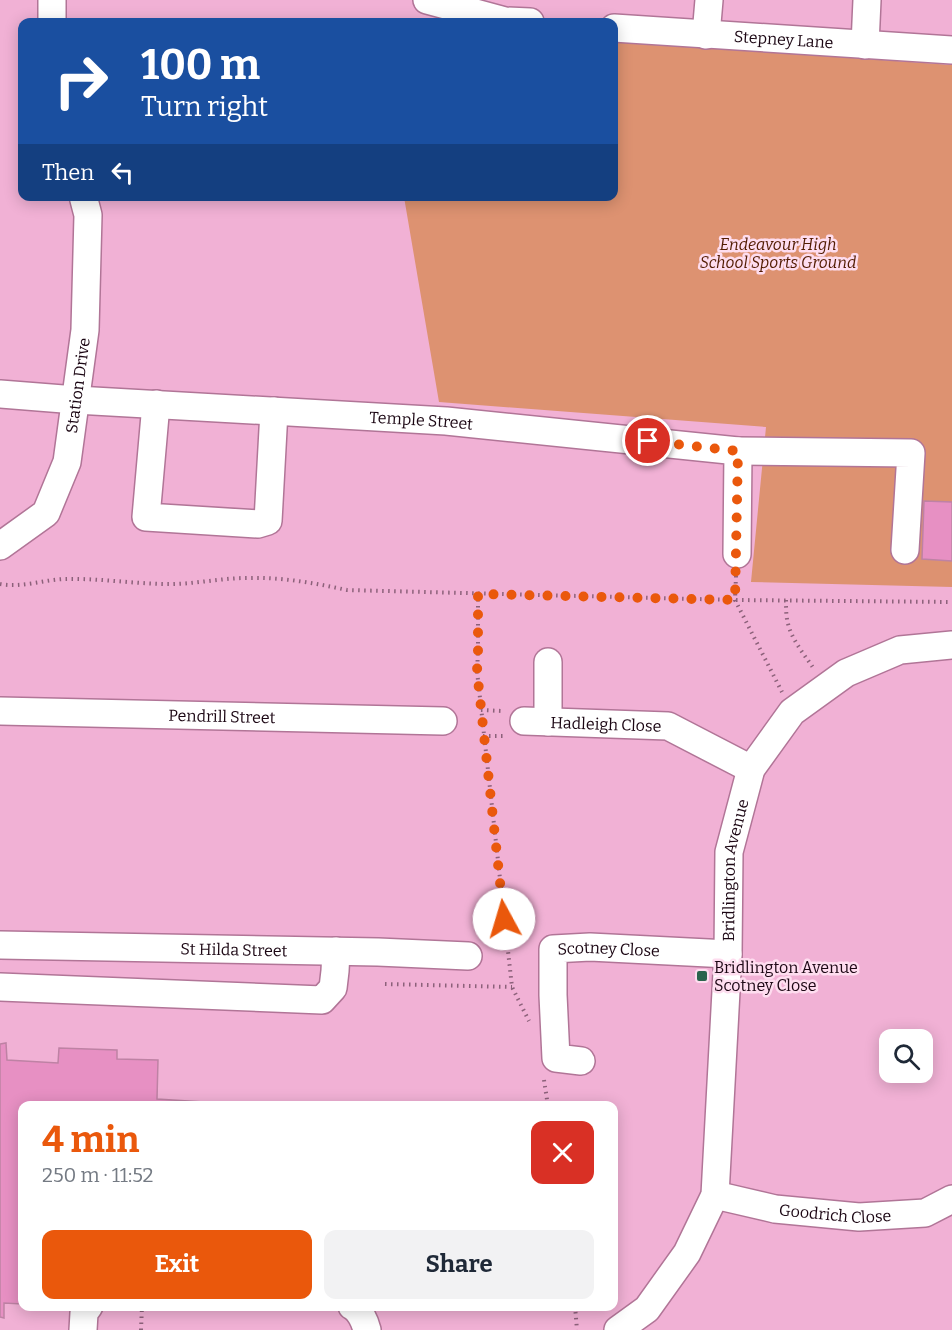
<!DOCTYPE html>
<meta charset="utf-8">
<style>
body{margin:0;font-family:Bitter,serif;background:#f2f2f3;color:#1f2937;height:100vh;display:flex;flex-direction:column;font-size:22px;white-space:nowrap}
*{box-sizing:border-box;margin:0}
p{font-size:20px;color:#747a83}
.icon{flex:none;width:33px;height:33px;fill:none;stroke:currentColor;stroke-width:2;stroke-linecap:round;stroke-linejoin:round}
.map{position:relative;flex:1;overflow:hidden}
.side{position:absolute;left:18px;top:1101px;width:600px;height:210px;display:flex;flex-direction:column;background:#fff;border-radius:12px;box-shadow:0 3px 15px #0003}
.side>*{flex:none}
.top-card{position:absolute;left:18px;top:18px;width:600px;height:183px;border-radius:12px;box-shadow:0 3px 15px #0003;background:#1a4fa0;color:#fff;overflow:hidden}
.tools{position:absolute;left:879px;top:1029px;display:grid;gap:12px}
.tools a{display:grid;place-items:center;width:54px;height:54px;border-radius:12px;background:#fff;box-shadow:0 3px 15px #0003;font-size:30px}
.pin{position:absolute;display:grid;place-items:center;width:51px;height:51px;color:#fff;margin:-26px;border:3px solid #fff;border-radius:50%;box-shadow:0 2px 6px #0007}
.me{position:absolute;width:66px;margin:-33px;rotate:354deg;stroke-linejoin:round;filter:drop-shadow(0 0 4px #0008)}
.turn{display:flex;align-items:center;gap:21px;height:126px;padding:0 24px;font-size:27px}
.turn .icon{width:78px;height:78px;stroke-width:2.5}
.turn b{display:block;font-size:42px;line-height:51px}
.then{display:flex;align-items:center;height:57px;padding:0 24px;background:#0003;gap:12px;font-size:22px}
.round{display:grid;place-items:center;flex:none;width:63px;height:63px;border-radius:12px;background:#f2f2f3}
.head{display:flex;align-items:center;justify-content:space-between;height:102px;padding:0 24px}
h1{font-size:36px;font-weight:700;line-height:45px;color:#ea580c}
.action{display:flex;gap:12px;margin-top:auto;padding:12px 24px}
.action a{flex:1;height:69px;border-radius:12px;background:#ea580c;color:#fff;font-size:24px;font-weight:700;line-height:69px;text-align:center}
.action a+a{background:#f2f2f3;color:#1f2937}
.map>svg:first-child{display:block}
.green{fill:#dd9271}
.building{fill:#e790c3;stroke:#be82a4;stroke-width:1.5}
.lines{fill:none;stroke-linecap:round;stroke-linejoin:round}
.minor-casing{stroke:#b17597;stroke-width:30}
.path{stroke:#8c617a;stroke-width:4;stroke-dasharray:1.5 4.5;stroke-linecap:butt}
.minor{stroke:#fff;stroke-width:27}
.route{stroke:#ea580c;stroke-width:10;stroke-dasharray:0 18}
.poi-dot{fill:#2b644d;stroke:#feddef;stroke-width:2}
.labels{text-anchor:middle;stroke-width:5;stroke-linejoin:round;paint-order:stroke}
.street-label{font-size:16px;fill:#1b0613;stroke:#feddef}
.park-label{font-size:16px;font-style:italic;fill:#521b00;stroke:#feddef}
.poi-label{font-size:16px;fill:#1b0613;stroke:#feddef;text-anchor:start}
</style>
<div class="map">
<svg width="952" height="1330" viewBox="0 0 952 1330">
<rect width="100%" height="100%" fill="#f1b1d5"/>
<path class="green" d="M614 41 952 65V587L751 582 766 427 439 402 404 197 614 196Z"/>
<path class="building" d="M924 501 952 502V561L922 559Z
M6 1043 7 1060 58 1063 59 1048 117 1050V1059L158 1060 157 1099 269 1106H22V1304L4 1303V1318L0 1317V1044Z"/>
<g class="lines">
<g class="minor-casing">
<g id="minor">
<path d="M427 0 505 21 530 22"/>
<path d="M52 22V0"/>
<path id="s1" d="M614 28 952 50"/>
<path d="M706 35 709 0"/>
<path d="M865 45 867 0"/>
<path id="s2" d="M0 394 76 400 446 421 738 451 737 554"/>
<path d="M156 404 146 517 258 524 268 521 274 411"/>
<path d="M738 451 911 453 905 550"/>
<path id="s3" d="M0 546 46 513 67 462 85 330 88 215 83 196"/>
<path d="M548 662V722"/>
<path id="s4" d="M0 711 443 721"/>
<path id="s5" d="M524 721 668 726 751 769"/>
<path id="s6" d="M0 945 378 952 468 956"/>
<path d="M0 987 322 1000 333 988 335 971 336 951"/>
<path id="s7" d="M581 1061 556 1058 553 995V949L590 947 728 954"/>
<path id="s8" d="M715 1195 775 1209 859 1217 925 1213 952 1199"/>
<path d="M352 1306C360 1310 365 1322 367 1330"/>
<path d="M83 1330 84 1313 89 1306"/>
<path id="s9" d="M618 1330 647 1309 687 1253 715 1195 728 954 729 852 751 769 792 712 846 673 900 650 952 645"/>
</g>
</g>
<path class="path" d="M736 576 735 600 782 692
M0 584C21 588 43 580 64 579 99 578 134 584 170 584 196 584 221 578 247 578 282 577 314 583 347 590L735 600 952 602
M478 594V652L477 671 512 987 529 1021
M786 600C786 607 786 613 787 619 790 638 804 654 814 669
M481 710 502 711
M483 736H507
M385 984 512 987
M544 1080 548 1106
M575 1306 577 1330
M141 1330 142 1306"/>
<use href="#minor" class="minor"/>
</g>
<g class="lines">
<path class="route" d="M504 919 477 671 478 652V594L735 600 738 451 648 441"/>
</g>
<rect class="poi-dot" x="696" y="970" width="12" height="12" rx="3"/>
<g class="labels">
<g class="street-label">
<text dy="6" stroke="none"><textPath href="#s1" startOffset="170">Stepney Lane</textPath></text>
<text dy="6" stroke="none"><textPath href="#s3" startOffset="189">Station Drive</textPath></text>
<text dy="6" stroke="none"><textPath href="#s2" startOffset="422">Temple Street</textPath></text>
<text dy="6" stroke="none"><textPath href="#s4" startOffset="222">Pendrill Street</textPath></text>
<text dy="6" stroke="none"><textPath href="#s5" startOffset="82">Hadleigh Close</textPath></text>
<text dy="6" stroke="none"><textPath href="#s9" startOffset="495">Bridlington Avenue</textPath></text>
<text dy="6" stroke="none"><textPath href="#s6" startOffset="234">St Hilda Street</textPath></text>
<text dy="6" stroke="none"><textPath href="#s7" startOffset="190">Scotney Close</textPath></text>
<text dy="6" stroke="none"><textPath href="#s8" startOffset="122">Goodrich Close</textPath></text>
</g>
<g class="park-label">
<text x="778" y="250">Endeavour High<tspan x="778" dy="18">School Sports Ground</tspan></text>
</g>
<g class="poi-label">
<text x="714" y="973">Bridlington Avenue<tspan x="714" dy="18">Scotney Close</tspan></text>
</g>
</g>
</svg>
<div class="tools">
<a><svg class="icon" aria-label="search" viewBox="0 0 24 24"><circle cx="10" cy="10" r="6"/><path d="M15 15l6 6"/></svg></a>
</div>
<div class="pin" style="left:648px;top:441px;background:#d93025"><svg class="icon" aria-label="arrive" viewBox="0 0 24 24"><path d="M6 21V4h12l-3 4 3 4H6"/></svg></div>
<svg class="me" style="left:504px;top:919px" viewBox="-20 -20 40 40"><circle r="19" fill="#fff"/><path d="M0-13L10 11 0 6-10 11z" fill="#ea580c"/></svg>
<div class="top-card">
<div class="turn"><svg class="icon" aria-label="right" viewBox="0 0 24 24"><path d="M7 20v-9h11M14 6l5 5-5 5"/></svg><div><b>100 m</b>Turn right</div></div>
<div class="then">Then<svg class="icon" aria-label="left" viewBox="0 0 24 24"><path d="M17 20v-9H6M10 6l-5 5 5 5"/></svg></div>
</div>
<section class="side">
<div class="head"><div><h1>4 min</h1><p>250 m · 11:52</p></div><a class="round" style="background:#d93025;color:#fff"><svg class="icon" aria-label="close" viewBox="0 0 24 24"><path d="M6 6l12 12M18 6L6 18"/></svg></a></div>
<div class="action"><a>Exit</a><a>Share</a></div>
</section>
</div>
